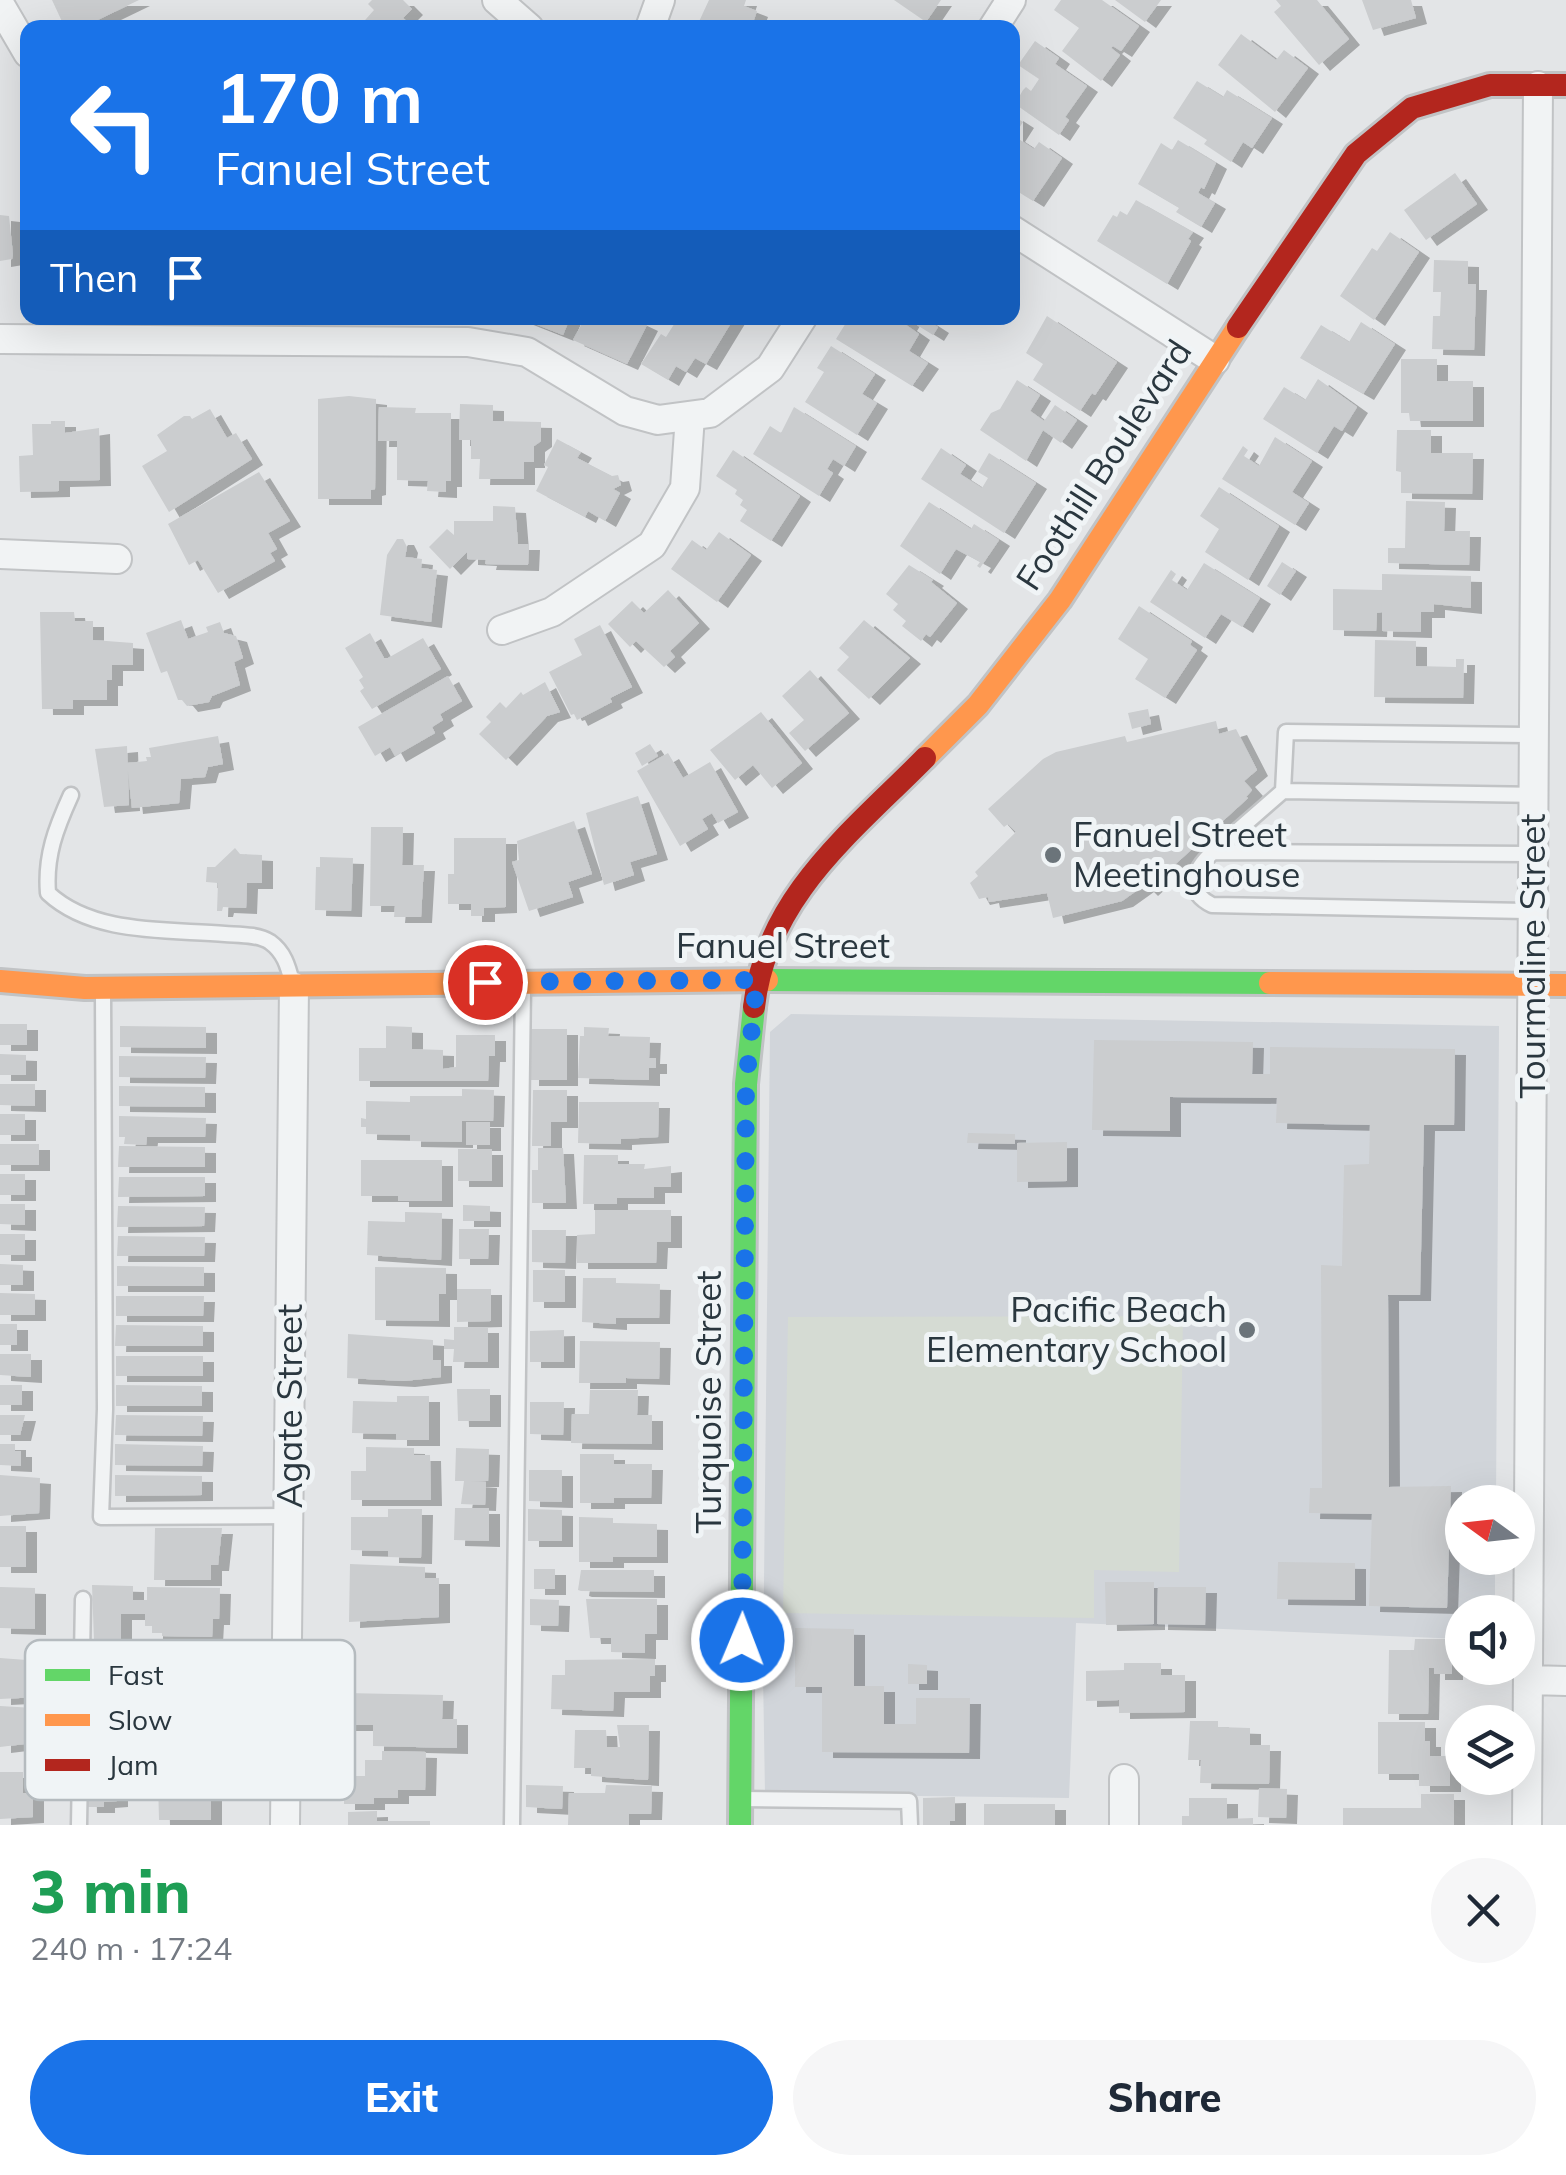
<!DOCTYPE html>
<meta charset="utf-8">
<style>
body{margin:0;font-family:Mulish,sans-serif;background:#f6f6f7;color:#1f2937;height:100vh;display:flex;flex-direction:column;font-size:38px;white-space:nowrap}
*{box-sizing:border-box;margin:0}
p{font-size:32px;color:#747a83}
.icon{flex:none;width:55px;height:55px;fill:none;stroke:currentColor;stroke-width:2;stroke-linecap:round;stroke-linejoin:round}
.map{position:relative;height:1825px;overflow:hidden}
.details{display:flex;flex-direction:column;background:#fff;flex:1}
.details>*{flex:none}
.hud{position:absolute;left:20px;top:20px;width:1000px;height:305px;border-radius:20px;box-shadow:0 10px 40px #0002;background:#1a73e8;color:#fff;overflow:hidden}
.needle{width:65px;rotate:285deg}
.buttons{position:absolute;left:1445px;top:1485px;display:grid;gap:20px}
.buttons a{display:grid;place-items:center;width:90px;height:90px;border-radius:50%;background:#fff;box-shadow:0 10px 40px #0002;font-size:50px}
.pin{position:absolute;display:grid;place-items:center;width:85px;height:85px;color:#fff;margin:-42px;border:5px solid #fff;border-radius:50%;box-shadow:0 2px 10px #0007}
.me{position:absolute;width:110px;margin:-55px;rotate:1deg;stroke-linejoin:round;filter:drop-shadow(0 0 8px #0008)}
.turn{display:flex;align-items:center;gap:35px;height:210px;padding:0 30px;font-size:45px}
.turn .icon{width:130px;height:130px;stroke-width:2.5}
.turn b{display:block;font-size:70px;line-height:85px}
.then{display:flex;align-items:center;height:95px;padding:0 30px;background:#0003;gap:20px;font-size:38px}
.round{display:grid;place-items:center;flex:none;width:105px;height:105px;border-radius:52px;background:#f6f6f7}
.summary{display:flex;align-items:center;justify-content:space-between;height:170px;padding:0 30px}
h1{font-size:60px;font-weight:800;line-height:75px;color:#1e9e55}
.action{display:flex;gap:20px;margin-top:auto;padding:20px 30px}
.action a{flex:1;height:115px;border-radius:60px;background:#1a73e8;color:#fff;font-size:40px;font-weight:800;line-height:115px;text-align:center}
.action a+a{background:#f6f6f7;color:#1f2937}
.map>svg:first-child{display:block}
.built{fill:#d1d5da}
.green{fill:#d5dbd3}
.building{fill:#cbcdcf;filter:url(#shadow)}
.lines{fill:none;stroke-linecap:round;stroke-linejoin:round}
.lane-casing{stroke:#c1c3c5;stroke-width:19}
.street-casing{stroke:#c1c3c5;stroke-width:32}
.fast-casing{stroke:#c1c3c5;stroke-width:28}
.slow-casing{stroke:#c1c3c5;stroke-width:28}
.jam-casing{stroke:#c1c3c5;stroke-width:28}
.lane{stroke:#f1f3f4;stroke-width:14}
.street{stroke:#f1f3f4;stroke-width:28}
.fast{stroke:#63d668;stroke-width:22}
.slow{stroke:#ff974d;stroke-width:22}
.jam{stroke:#b3261e;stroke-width:22}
.route{stroke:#1a73e8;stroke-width:18;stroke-dasharray:0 32.4}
.poi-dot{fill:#6b747a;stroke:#f0f4f6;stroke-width:4}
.labels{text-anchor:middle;stroke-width:10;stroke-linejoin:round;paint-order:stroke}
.street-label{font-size:35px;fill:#2a373f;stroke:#f0f4f6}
.poi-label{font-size:35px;fill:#2a373f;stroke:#f0f4f6;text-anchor:start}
.key{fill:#f0f4f6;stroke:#b5bbbf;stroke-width:2.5}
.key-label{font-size:28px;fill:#2a373f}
</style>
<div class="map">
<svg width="1566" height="1825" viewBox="0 0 1566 1825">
<defs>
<filter id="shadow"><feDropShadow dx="11" dy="6" stdDeviation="0" flood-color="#0004"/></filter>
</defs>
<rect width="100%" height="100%" fill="#e3e5e7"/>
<path class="built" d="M791 1014 1499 1026 1496 1502H1462V1558H1495V1612H1462V1639L1076 1623 1069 1798 765 1794 763 1673 770 1032Z"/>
<path class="green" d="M1183 1316 1179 1572 1094 1570V1618L783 1613 788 1317Z"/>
<path class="building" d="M52 0H139L81 28H65Z
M372 0H403L412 9 403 18 414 28H358L374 10 368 4Z
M709 0H746L744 6 757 11 751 28H696Z
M894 0H941L926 22Z
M1061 0H1102L1139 26 1121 51 1113 46 1111 48 1120 55 1101 81 1062 51 1079 28 1054 10Z
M1115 0H1161L1145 22Z
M1276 0H1317L1349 39 1319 65 1274 12 1281 6Z
M1362 0H1411L1416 18 1373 30Z
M1241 34 1276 60 1284 50 1308 68 1275 112 1218 65Z
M1035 41 1059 58 1055 64 1087 86 1065 117 1069 120 1059 135 1015 104 1023 90 1026 87 1031 91 1039 79 1018 65Z
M1197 81 1223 97 1227 90 1272 118 1252 148 1243 142 1231 162 1204 144 1207 140 1173 118Z
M1012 115 1023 122 1014 136 1034 149 1039 142 1062 158 1033 201 1012 188Z
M1178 140 1216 163 1204 189 1201 187 1198 193 1215 203 1201 227 1176 212 1179 208 1138 184 1161 143 1172 150Z
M1455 173 1477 204 1426 240 1404 210Z
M1136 200 1193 232 1188 239 1191 241 1167 284 1097 241 1113 215 1117 217 1120 211 1127 215Z
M0 215 9 216 13 255 12 259 0 261Z
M1390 232 1419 252 1374 320 1340 296 1372 248 1377 251Z
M1434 260 1468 261V284H1476L1474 350 1432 349 1433 316H1440L1441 292H1433Z
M1047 316 1117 362 1095 395 1092 393 1080 411 1033 380 1043 364 1026 353Z
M520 318H570L563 335Z
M585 318H632L647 325 627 364 573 340Z
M678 318H734L706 364 695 358 686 372 676 366 668 380 641 364 661 334 666 337Z
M849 318 865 321 867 318H924L938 327 933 335 909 320 906 325 919 334 909 351 928 363 912 386 836 339Z
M1361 322 1395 344 1363 394 1300 358 1321 325 1349 342Z
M831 346 875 374 862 394 877 403 857 435 805 402 824 372 817 368Z
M1401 359H1437V381H1473V421H1410L1409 413H1401Z
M1318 379 1357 407 1342 431 1334 426 1317 453 1263 419 1284 387 1305 400Z
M1017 380 1040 395 1030 411 1044 421 1055 405 1077 420 1061 443 1043 430 1026 461 980 430 991 413 1000 409Z
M349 396 376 399 375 489 371 490V499H318V399Z
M460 404 493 405V421L541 422V441L534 446V462H524V479H479L480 459H471V440H459Z
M379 407 416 408 415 413H451V481H446V492L427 491 428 481 397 480V441H378Z
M794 407 856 446 844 466 833 459 827 469 833 473 819 496 753 454 770 426 781 433Z
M210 409 227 438 236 433 252 459 169 512 142 466 167 451 157 435 184 416H190L192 419Z
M51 421H65V433L99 428 100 480 59 481V491L20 492 19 456 33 455 32 424H51Z
M1397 430H1431V453H1473L1472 494 1401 493V472L1396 471Z
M1275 437 1312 461 1292 492 1309 503 1295 525 1222 479 1243 446 1248 450 1244 456 1259 466Z
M557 439 581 452 577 458 612 476 618 475 621 485 613 489 620 493 605 521 588 511 585 517 536 491 548 467 544 465Z
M941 448 966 465 960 474 982 488 988 478 978 472 989 453 1036 483 1004 533 921 479Z
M733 450 800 496 771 541 740 521 747 510 740 505 743 500 735 494 737 490 716 476Z
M259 472 290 521 268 533 277 549 270 553 275 561 218 593 198 560 189 565 168 524Z
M1219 487 1279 526 1248 580 1205 552 1219 529 1200 516Z
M1406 501 1445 502 1444 531H1470L1469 565 1388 563V548H1405Z
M929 502 971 529 974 524 999 540 980 568 977 566 980 562 956 549 940 574 900 546Z
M493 506 515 507 518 544H529L528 565 485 564 486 560 467 559V552L450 569 429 547 447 529 454 535V521H493Z
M719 532 751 555 717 602 671 569 692 540 706 550Z
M397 539H403L407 547 405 557 422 559 421 568 437 570 431 622 380 615 387 555Z
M1282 562 1296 571 1280 595 1267 586Z
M1204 563 1260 598 1242 627 1221 614 1205 638 1150 602 1171 570 1176 574 1172 580 1187 590Z
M909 565 933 580 931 582 957 603 930 637 926 634 921 641 902 626 906 621 893 610 898 604 886 594Z
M1382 574 1471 576V608L1434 604V612H1421V632L1382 631V612L1377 613 1376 631 1333 630V589L1382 590Z
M668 590 699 623 670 651 675 657 664 667 636 641 630 647 608 624 632 601 644 613Z
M1139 606 1192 641 1190 645 1197 650 1165 698 1135 679 1148 659 1118 639Z
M40 612H74L75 621H93V640L133 643V665H112V680H107V700H73V709H42Z
M181 620 188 639 208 632 206 627 220 622 224 633 236 636 243 658 234 662 240 685 212 696 209 702 187 706 182 700H178L167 671 161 673 146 633Z
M864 620 910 658 869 699 837 670 849 657 839 648Z
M600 625 632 687 610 698 612 702 577 720 574 714 571 715 549 672 582 655 574 639Z
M370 633 384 658H388L423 638 441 669 372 709 360 691 364 688 359 680 363 677 345 648Z
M1375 640 1416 641V666L1456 667V659H1464L1463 698 1374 697Z
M810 670 849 713 805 751 789 733 804 720 782 696Z
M448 676 462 701 440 714 443 720 432 727 435 733 395 756 390 747 375 756 358 727Z
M545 682 560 712 547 716 506 760 479 734 491 722 486 717 500 702 506 708 521 692 523 695Z
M1148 709 1151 724 1132 729 1128 713Z
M761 712 802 763 772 788 753 765 735 780 710 750Z
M1216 721 1219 734 1236 729 1257 770 1244 781 1252 790 1246 797 1248 798 1147 890 1143 886 1122 901 1053 918 1047 893 989 902 988 897 979 899 970 883 978 876 975 872 1016 832 1008 824 1004 827 988 809 1043 759 1056 752 1125 736 1127 742Z
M218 736 223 764 208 767 205 777 181 779 179 803 132 808 127 763 147 761 146 757H151L149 748Z
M650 744 658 756 642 766 635 753Z
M127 746 129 805 104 807 95 749Z
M668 753 683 778 710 762 738 812 718 823 712 813 702 819 708 829 680 846 637 771Z
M638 796 657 854 630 862 634 875 604 885 586 813Z
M574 821 592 874 568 882 573 897 529 911 512 862 519 860 517 841Z
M371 827H403L402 865H424L421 917H394L395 906H370Z
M454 838H506V907L484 908V916H471V904H448V874H454Z
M235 848 240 854 262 855V883H247L246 908 223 907 222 911H217L218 883 206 882 207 867H215Z
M320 857 353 858 351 911 315 910 316 867H320Z
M0 1024H27V1045H0Z
M120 1026 206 1027V1048L120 1047Z
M386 1026 412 1027V1049L443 1050V1069L456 1067V1035H495V1056H489L488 1081H359V1048H386Z
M584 1027 609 1028 608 1036 650 1037 649 1058H656V1068H649V1080L578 1078 580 1036H584Z
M528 1029H567V1080H528Z
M1094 1040 1253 1042 1252 1074H1270V1047L1455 1049 1454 1125H1424L1420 1295H1388L1389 1487 1451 1486 1447 1608 1369 1606 1372 1514 1309 1513 1310 1488H1322L1321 1265 1342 1266 1344 1165 1369 1164 1370 1125 1276 1123 1277 1098 1170 1097V1131L1092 1130Z
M0 1054 26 1055V1075H0Z
M119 1056 206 1057 205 1078 119 1077Z
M0 1084H35V1106L0 1105Z
M119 1086 205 1087V1107L119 1106Z
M462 1089 494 1090 493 1121H462V1142L410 1141V1135L366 1134V1127H361V1118L366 1119V1101L410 1102V1096H462Z
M533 1090H567V1122H551V1146H532Z
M579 1102H659L658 1137 621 1139V1144L578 1143Z
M0 1114H25V1135H0Z
M119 1116 206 1118 205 1137H147L146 1145 124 1144 125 1137H119Z
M466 1122H490V1145H466Z
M968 1133 1015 1134V1144L967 1143Z
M1067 1142V1181L1017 1182V1143Z
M0 1144H39V1165H0Z
M119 1146 205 1147V1167H118Z
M538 1148H563L566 1203H532V1170H538Z
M458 1149H492V1181H458Z
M584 1155H618V1164H645L644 1169 671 1166V1187H654V1198H617V1204H583Z
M361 1160H442V1201H398V1196H361Z
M0 1174H25V1195H0Z
M119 1177H205V1196L118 1197Z
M0 1204H25V1225L0 1224Z
M463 1205 490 1206V1221H463Z
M118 1206 205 1207 204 1226 117 1227Z
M595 1210H671V1242H657L656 1263H577V1235L595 1234Z
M405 1212 442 1213 441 1260 367 1255 368 1221 405 1222Z
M459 1229H489L488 1259H459Z
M532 1230H566L565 1263 532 1262Z
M0 1234H25V1255H0Z
M118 1236 205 1237 204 1256H117Z
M0 1264 23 1265V1285H0Z
M117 1266 204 1267V1286H117Z
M375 1267 446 1268V1294H439V1321L375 1320Z
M533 1270H565V1302H533Z
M583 1278H616V1283L660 1284 659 1318H616V1324L582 1322Z
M457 1289H491V1321L457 1322Z
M0 1293 35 1294V1315H0Z
M116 1296H204L203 1316H116Z
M0 1324H17V1345H0Z
M116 1325 203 1326V1346H115Z
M454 1327H488V1362H453L454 1349H444V1339L454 1340Z
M564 1330V1362H530V1331Z
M348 1334 433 1340V1360H441V1377L404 1381 347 1378Z
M580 1341 660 1342 659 1379 626 1378V1383H579Z
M0 1354H31V1377L0 1375Z
M116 1356H203V1376H116Z
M0 1385H22V1405H0Z
M116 1385 202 1386V1406H116Z
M457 1389H490V1421H458Z
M590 1390H638L637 1415H652V1444L571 1443 572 1414H589Z
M397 1396H429V1440H396V1434L352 1433 353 1401 397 1402Z
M530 1402H564L563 1435 530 1434Z
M0 1415H25L20 1435H0Z
M116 1415 203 1416 202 1436 115 1435Z
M0 1444H15V1451H21V1466L0 1465Z
M115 1444 203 1446 202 1466 115 1465Z
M366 1447 414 1448V1455H430L431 1500H351V1471H366Z
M456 1448 489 1449 488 1481H471L486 1482 485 1505 461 1504 464 1481H455Z
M580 1454H614V1464H652L651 1498H614V1503H580Z
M529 1470H562V1502L529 1501Z
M0 1475 40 1478 39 1513 0 1516Z
M115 1475 202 1476V1495L115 1496Z
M455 1508H489V1541L454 1540Z
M388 1509H422L421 1558 388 1557V1551L351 1550V1517H388Z
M528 1509 562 1510V1541H528Z
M579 1517 613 1518V1523L657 1524V1557H613V1562H579Z
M0 1526H26V1567H0Z
M155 1528H222L218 1565H211V1580H154Z
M1278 1562 1355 1563V1600L1277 1599Z
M350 1564 425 1567V1578H439V1617L349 1622Z
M534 1569H555V1589H534Z
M581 1570H654V1592L581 1591 578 1590Z
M1105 1582H1154V1624L1106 1625Z
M92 1585 133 1586V1600H147V1587L220 1588 219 1619H213L212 1637 162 1636V1633H152V1626H145V1614H121V1641L94 1640Z
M0 1587 35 1588V1629L0 1628Z
M1158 1587H1206L1205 1625 1157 1624Z
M530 1599 559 1600 558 1626 530 1625Z
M586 1599H657V1634H645V1653L611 1652V1638H590Z
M795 1628 854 1629V1686H884V1724H916V1698H970L969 1753 822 1752V1687H795Z
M1415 1639H1452V1674H1434V1668H1429L1428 1714H1388L1389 1650H1414Z
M0 1658 40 1661 39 1697 0 1699Z
M655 1659V1676H650V1692H614L613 1711 551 1709 552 1675H565V1660Z
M1124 1663H1161V1675H1185V1712L1119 1713V1700L1086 1701V1671L1124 1670Z
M908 1664 927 1665V1684H908Z
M345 1693 443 1695 442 1719H457V1748L373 1746V1725H345Z
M0 1706 34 1708 33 1743 0 1747Z
M1190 1721H1218V1727L1250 1728V1745H1270L1269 1784 1200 1783 1201 1760H1188Z
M1378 1722H1425V1741H1430V1756H1450V1786H1419V1774H1378Z
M617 1725H649L648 1780 591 1776V1768H574L575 1730H606L607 1747H620Z
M382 1751 426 1752 425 1790H398V1798H374V1804H344V1776H365V1760H382Z
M85 1763H108V1772L117 1771V1801L104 1802V1807H86Z
M163 1767H211V1820H159L158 1781H163Z
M0 1772H23V1793H33V1817L0 1819Z
M526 1785 563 1786 562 1809 526 1807Z
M606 1785 652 1786 651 1814H629V1825H568L569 1793H605Z
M1259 1788 1287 1789 1286 1818 1258 1817Z
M1421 1794H1454V1825H1343V1808H1421Z
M955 1797V1821H950V1825H923V1798Z
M1189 1798H1227V1819L1253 1818V1825H1182V1816H1189Z
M984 1804H1055V1825H984Z
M377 1811V1821H430V1825H348V1812Z"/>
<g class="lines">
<g class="lane-casing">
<path id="lane" d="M1283 791 1286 732 1534 735
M71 795C56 828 45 856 48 893 93 935 167 929 225 934 238 935 258 934 270 942 284 952 288 966 292 982
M1213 852 1283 791 1534 795
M1532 911 1212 905C1184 891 1194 869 1213 852L1533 854
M103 993 105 1409 101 1517 290 1516
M741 1799 909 1801 910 1825
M79 1825 83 1599
M512 1825 523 986"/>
</g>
<g class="street-casing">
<path id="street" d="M497 0 529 28
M0 5 28 53
M650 28 660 0
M993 28 1011 0
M1012 230 1215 360
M0 339 468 342 527 352 625 411 658 420 710 413 770 368 802 318
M0 554 117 559
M502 630 552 612 652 545 685 488 690 416
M1530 1680 1566 1681
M285 1825 294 987
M1124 1825V1779
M1527 1825 1538 86"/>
</g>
<g class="fast-casing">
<path id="fast" d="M767 980 1270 983
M740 1825 746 1084 754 1007"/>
</g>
<g class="slow-casing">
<path id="slow" d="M925 758 978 705 1060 600 1238 327
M0 981 85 988 767 980
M1270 983 1566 985"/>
</g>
<g class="jam-casing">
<path id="jam" d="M1238 327 1356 154 1412 108 1490 85H1566
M754 1007C766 897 852 832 925 758"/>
</g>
<use href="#lane" class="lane"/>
<use href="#street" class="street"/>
<use href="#fast" class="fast"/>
<use href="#slow" class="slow"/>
<use href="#jam" class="jam"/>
</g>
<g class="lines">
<path class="route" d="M485 982 757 980 746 1084 742 1640"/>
</g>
<g class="poi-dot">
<circle cx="1053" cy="855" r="10"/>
<circle cx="1247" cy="1330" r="10"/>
</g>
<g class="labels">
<g class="street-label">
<text transform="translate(1104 465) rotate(-57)" y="12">Foothill Boulevard</text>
<text x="783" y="958">Fanuel Street</text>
<text transform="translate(1533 956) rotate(-90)" y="12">Tourmaline Street</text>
<text transform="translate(709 1402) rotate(-90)" y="12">Turquoise Street</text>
<text transform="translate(290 1406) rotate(-90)" y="12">Agate Street</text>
</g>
<g class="poi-label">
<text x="1073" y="847">Fanuel Street<tspan x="1073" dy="40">Meetinghouse</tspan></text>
<text x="1227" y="1322" text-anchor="end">Pacific Beach<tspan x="1227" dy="40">Elementary School</tspan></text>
</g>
</g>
<rect x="25" y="1640" width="330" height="160" rx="15" class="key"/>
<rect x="45" y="1669" width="45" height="12" fill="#63d668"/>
<rect x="45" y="1714" width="45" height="12" fill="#ff974d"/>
<rect x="45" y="1759" width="45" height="12" fill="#b3261e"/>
<g class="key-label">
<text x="108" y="1685">Fast</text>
<text x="108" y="1730">Slow</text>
<text x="108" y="1775">Jam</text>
</g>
</svg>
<div class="buttons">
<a><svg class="needle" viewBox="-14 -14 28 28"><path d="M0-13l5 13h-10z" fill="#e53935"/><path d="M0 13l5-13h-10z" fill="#747a83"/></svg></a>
<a><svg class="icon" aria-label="sound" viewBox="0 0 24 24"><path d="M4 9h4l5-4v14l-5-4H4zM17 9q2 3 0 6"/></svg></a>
<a><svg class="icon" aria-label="layers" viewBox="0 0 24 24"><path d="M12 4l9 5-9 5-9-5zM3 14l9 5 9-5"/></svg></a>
</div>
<div class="pin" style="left:485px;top:982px;background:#d93025"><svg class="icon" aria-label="arrive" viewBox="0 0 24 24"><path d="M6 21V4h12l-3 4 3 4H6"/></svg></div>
<svg class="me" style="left:742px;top:1640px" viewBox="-20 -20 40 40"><circle r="17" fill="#1a73e8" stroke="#fff" stroke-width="3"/><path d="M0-11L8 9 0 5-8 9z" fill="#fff"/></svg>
<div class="hud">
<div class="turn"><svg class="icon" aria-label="left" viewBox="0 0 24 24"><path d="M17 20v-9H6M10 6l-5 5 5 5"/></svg><div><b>170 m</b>Fanuel Street</div></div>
<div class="then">Then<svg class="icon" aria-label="arrive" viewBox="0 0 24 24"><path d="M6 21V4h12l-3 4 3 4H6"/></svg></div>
</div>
</div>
<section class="details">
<div class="summary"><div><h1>3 min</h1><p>240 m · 17:24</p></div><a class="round"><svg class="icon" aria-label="close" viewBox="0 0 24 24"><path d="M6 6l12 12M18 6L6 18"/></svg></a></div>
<div class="action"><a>Exit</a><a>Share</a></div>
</section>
